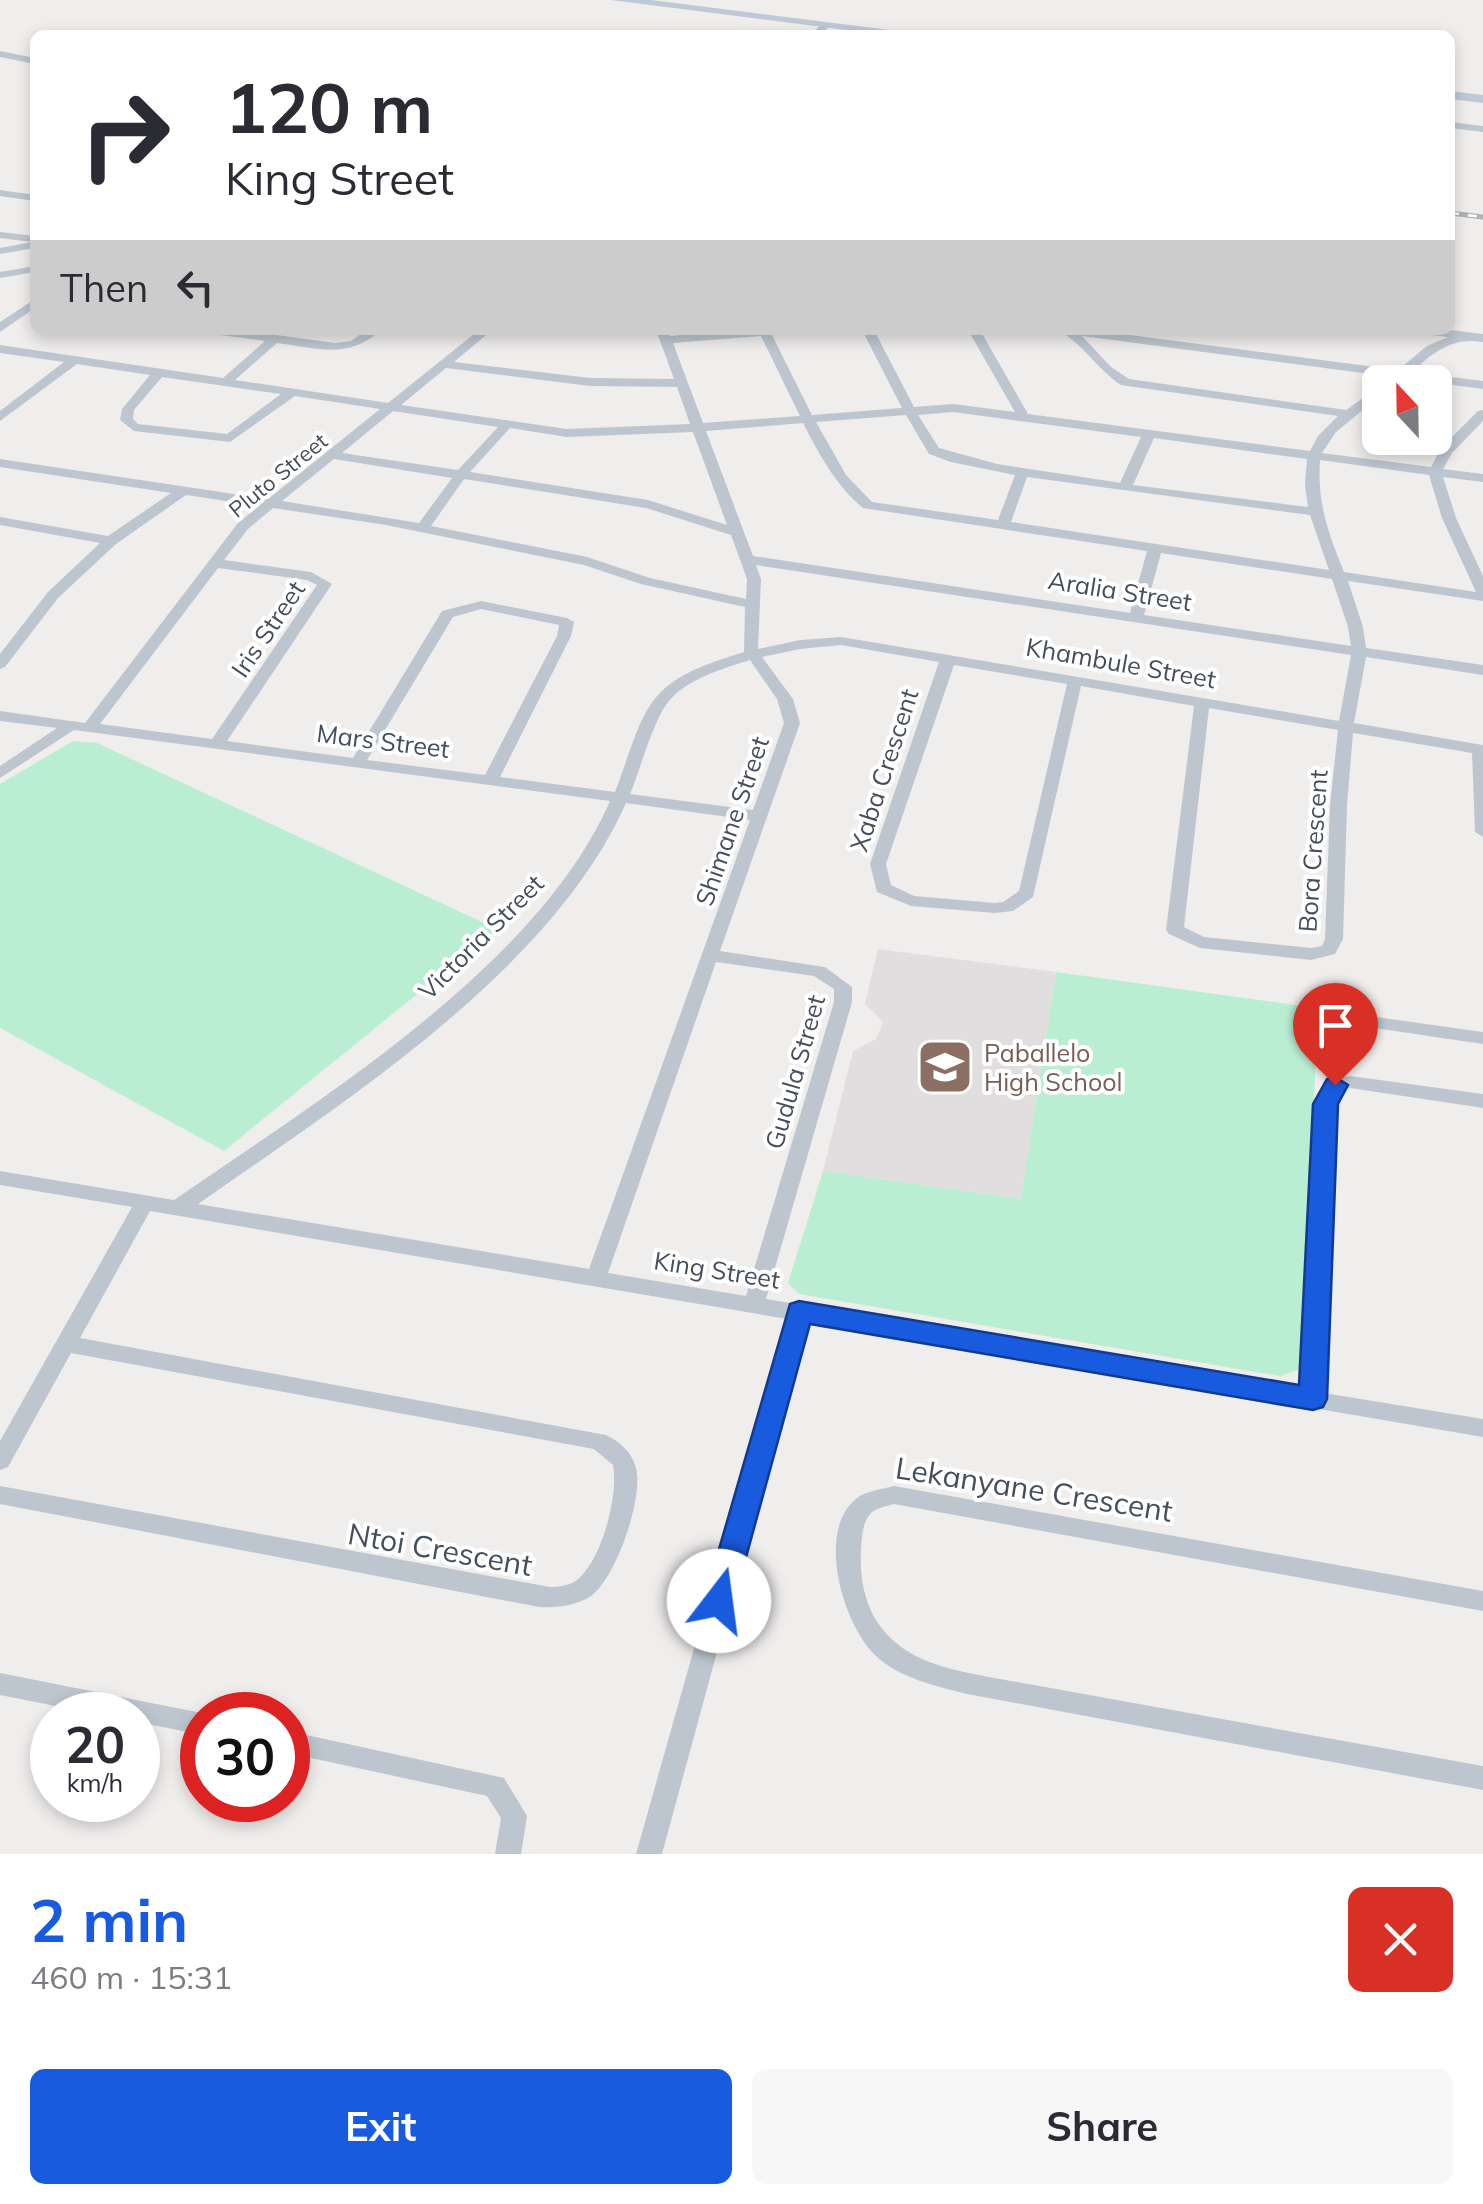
<!DOCTYPE html>
<meta charset="utf-8">
<style>
body{margin:0;font-family:Mulish,sans-serif;background:#f7f7f7;color:#2b2b33;height:100vh;display:flex;flex-direction:column;font-size:38px;white-space:nowrap}
*{box-sizing:border-box;margin:0}
p{font-size:32px;color:#7c7c81}
.icon{flex:none;width:55px;height:55px;fill:none;stroke:currentColor;stroke-width:2;stroke-linecap:round;stroke-linejoin:round}
.map{position:relative;height:1854px;overflow:hidden}
.drawer{display:flex;flex-direction:column;background:#fff;flex:1}
.drawer>*{flex:none}
.hud{position:absolute;left:30px;top:30px;width:1425px;height:305px;border-radius:15px;box-shadow:0 5px 15px #0003;background:#fff;color:#2b2b33;overflow:hidden}
.needle{width:65px;rotate:338deg}
.fabs{position:absolute;left:1362px;top:365px;display:grid;gap:20px}
.fabs a{display:grid;place-items:center;width:90px;height:90px;border-radius:15px;background:#fff;box-shadow:0 5px 15px #0003;font-size:50px}
.speed{position:absolute;left:30px;top:1692px;display:flex;gap:20px;font-size:50px;font-weight:700;text-align:center}
.speed>*{display:grid;place-content:center;width:130px;height:130px;border-radius:50%;background:#fff;box-shadow:0 5px 15px #0003;line-height:1}
.speed small{font-size:25px;font-weight:400}
.speed .limit{border:15px solid #d22;background:#fff;color:#111}
.pin{position:absolute;display:grid;place-items:center;width:85px;height:85px;color:#fff;margin:-102px -42px;border-radius:50% 50% 50% 0;rotate:-45deg;box-shadow:0 0 10px #0007}
.pin .icon{rotate:45deg}
.me{position:absolute;width:110px;margin:-55px;rotate:15deg;stroke-linejoin:round;filter:drop-shadow(0 0 8px #0008)}
.turn{display:flex;align-items:center;gap:35px;height:210px;padding:0 30px;font-size:45px}
.turn .icon{width:130px;height:130px;stroke-width:2.5}
.turn b{display:block;font-size:70px;line-height:85px}
.then{display:flex;align-items:center;height:95px;padding:0 30px;background:#0003;gap:20px;font-size:38px}
.round{display:grid;place-items:center;flex:none;width:105px;height:105px;border-radius:15px;background:#f7f7f7}
.overview{display:flex;align-items:center;justify-content:space-between;height:170px;padding:0 30px}
h1{font-size:60px;font-weight:700;line-height:75px;color:#195bde}
.button{display:flex;gap:20px;margin-top:auto;padding:20px 30px}
.button a{flex:1;height:115px;border-radius:15px;background:#195bde;color:#fff;font-size:40px;font-weight:700;line-height:115px;text-align:center}
.button a+a{background:#f7f7f7;color:#2b2b33}
.map>svg:first-child{display:block}
.education{fill:#e1dedf}
.green{fill:#baeed3}
.lines{fill:none;stroke-linecap:round;stroke-linejoin:round}
.street{fill:#bdc6cf;fill-rule:evenodd}
.secondary{fill:#bfc8d6;fill-rule:evenodd}
.rail-casing{stroke:#afb1b7;stroke-width:5}
.rail{stroke:#fff;stroke-width:2.5;stroke-dasharray:9;stroke-linecap:butt}
.route{fill:#195bde;stroke:#103b90;stroke-width:2.5}
.labels{text-anchor:middle;stroke-width:8;stroke-linejoin:round;paint-order:stroke}
.far-street-label{font-size:22px;fill:#454e5a;stroke:#fff}
.street-label{font-size:25px;fill:#454e5a;stroke:#fff}
.education-label{font-size:25px;fill:#785e54;stroke:#fff;text-anchor:start}
.near-street-label{font-size:30px;fill:#454e5a;stroke:#fff}
</style>
<div class="map">
<svg width="1483" height="1854" viewBox="0 0 1483 1854">
<rect width="100%" height="100%" fill="#f0eded"/>
<path class="education" d="M878 949 1056 972 1021 1199 823 1171 853 1051 876 1039 883 1022 865 1004Z"/>
<path class="green" d="M73 741 97 743 497 929 224 1151 0 1028V784Z
M1056 972 1318 1008 1302 1368 1280 1376 799 1294 788 1283 823 1171 1021 1199Z"/>
<g class="lines">
<path class="street" d="M824 22 832 24 820 35H810Z
M0 51 35 58V64L0 57Z
M1450 122 1483 126V132L1450 128Z
M0 190 35 195V201L0 196Z
M0 232 35 236V248L0 254V248L32 242 0 238Z
M35 266V272L0 278V272Z
M35 299V308L0 332V322Z
M207 330H239L335 343 351 341 367 330H381C348 360 317 348 277 343L235 380 388 403 479 330H492L454 362 590 378 674 379 656 330H668L670 336 741 330H790L772 335 812 415 902 408 862 330H874L914 407 953 404 1015 412 968 330H980L1028 414 1310 451 1318 436 1338 416 1121 385C1097 369 1081 342 1058 330H1091L1398 370 1427 346 1448 337 1423 334 1417 330H1450L1483 334V342C1451 337 1435 352 1411 372L1483 381V389L1082 336 1111 367 1129 379 1346 410 1380 386V396L1336 432 1322 453 1431 467 1441 448 1478 411 1483 410V421L1452 453 1443 469 1483 474V482L1443 477 1456 518 1483 576V601L1348 581 1363 627 1366 648 1483 665V675L1366 657 1354 723 1483 745V837L1475 832 1472 753 1353 733 1347 805 1343 939 1335 954 1311 960 1200 948 1169 934 1166 930 1194 706 1081 686 1033 897 1013 911 995 913 911 906 877 892 870 864 939 662 841 645 800 649 762 657 793 699 800 723 720 951 825 967 852 987V1002L766 1299 1303 1389 1318 1093C1327 1080 1335 1078 1350 1076L1483 1094V1108L1350 1088 1341 1090 1337 1094 1324 1393 1483 1419V1437L807 1322 662 1854H636L787 1319 150 1211 80 1338 606 1435C620 1442 632 1452 636 1468 644 1497 616 1578 591 1596 576 1606 556 1608 539 1607L0 1504V1486L550 1587C558 1587 567 1586 574 1582 601 1565 619 1495 613 1465L594 1449 71 1353 8 1467 0 1470V1441L132 1207 0 1185V1171L174 1200C319 1100 538 966 610 801L74 730 0 778V766L57 728 0 721V711L85 723 238 523 259 506 186 495 116 544 58 598 5 667 0 669V654L48 592 100 543 0 525V517L108 536 171 493 0 467V459L268 499 380 409 295 396 230 442 134 431 120 420 122 409 150 375 77 364 0 421V411L64 362 0 353V345L223 378 265 341 213 334ZM761 336 800 416 703 423 673 343ZM446 368 590 386 677 387 690 424 567 429 401 405ZM162 377 281 394 227 434 138 424 133 419 134 410ZM393 411 498 427 458 470 342 453ZM953 412 1141 437 1120 483 1115 482 997 464 939 448 918 415ZM906 415 929 454 951 462 1015 475 998 520 872 502 846 475 816 422ZM803 423C819 454 836 486 863 508L1147 551 1130 613 753 556 706 431ZM510 428 567 437 693 432 727 525 648 500 470 472ZM1154 438 1307 459 1305 485 1308 507 1133 485ZM334 459 452 478 419 523 282 501ZM1320 460 1429 475 1442 518 1476 592 1344 572C1328 533 1317 502 1320 460ZM1027 477 1310 515 1329 570 1011 522ZM464 479 646 508 731 535 747 579 746 599 650 578 587 557 431 526ZM273 508 386 525 584 565 641 584 745 607 744 652C716 661 681 671 660 693 638 714 627 763 615 792L500 777 571 636 574 622 567 618 481 601 442 611 353 758 227 741 332 584 311 572 224 560 248 529ZM1161 553 1332 579 1348 627 1351 646 1144 615ZM756 565 1351 655 1339 721 841 637 800 640 758 649 761 579ZM218 568 307 580 317 585 212 739 100 724ZM481 609 559 625 557 636 485 775 367 760 453 617ZM750 660 777 699 784 723 753 810 630 794C641 768 651 727 666 705 683 680 722 669 750 660ZM954 665 1067 684 1019 891 1003 902 995 903 914 896 891 885 886 864ZM1209 708 1338 730 1330 805 1325 939 1322 946 1311 948 1204 937 1184 927ZM626 803 750 820 589 1269 198 1204C344 1102 552 970 626 803ZM716 962 814 976 834 989V1002L746 1296 608 1273Z
M1333 1011 1483 1032V1044L1327 1021 1324 1017Z
M894 1486 1483 1591V1611L894 1504C887 1506 878 1508 872 1512 862 1521 862 1537 861 1549 859 1587 868 1622 900 1646 925 1665 958 1671 989 1677L1483 1766V1790L967 1694C936 1686 899 1678 875 1655 843 1624 815 1530 857 1498 866 1491 883 1489 894 1486Z
M0 1673 202 1713 208 1715H202V1735L138 1722V1715H101L0 1695Z
M288 1731 504 1778 527 1816 521 1854H495L501 1818 487 1796 288 1753Z"/>
<path class="secondary" d="M611 0H651L929 35H887Z
M1450 91 1483 95V103L1450 99Z"/>
<g class="rail-casing">
<path id="rail" d="M1450 213 1483 217"/>
</g>
<use href="#rail" class="rail"/>
</g>
<path class="route" d="M1335 1077 1348 1085 1338 1104 1327 1399 1323 1407 1313 1410 810 1324 734 1601 730 1610 719 1614 708 1610 704 1601 790 1304 799 1301 1299 1385 1313 1104 1327 1079Z"/>
<defs>
<g id="school-square" transform="scale(2.875)"><rect x="-9" y="-9" width="18" height="18" rx="4" fill="#8d6e63" stroke="#fff"/><path d="M0-5L7-2L0 1L-7-2ZM-4 1L0 2.5L4 1V4Q0 6-4 4Z" fill="#fff"/></g>
</defs>
<g fill-rule="evenodd">
<use href="#school-square" x="945" y="1067"/>
</g>
<g class="labels">
<g class="far-street-label">
<text transform="translate(278 475) rotate(-39)" y="8">Pluto Street</text>
</g>
<g class="street-label">
<text transform="translate(1120 591) rotate(9)" y="9">Aralia Street</text>
<text transform="translate(268 629) rotate(-56)" y="9">Iris Street</text>
<text transform="translate(1121 663) rotate(10)" y="9">Khambule Street</text>
<text transform="translate(383 741) rotate(7)" y="9">Mars Street</text>
<text transform="translate(884 770) rotate(-72)" y="9">Xaba Crescent</text>
<text transform="translate(732 821) rotate(-71)" y="9">Shimane Street</text>
<text transform="translate(1313 851) rotate(-86)" y="9">Bora Crescent</text>
<text transform="translate(481 937) rotate(-45)" y="9">Victoria Street</text>
<text transform="translate(795 1072) rotate(-74)" y="9">Gudula Street</text>
<text transform="translate(717 1270) rotate(9)" y="9">King Street</text>
</g>
<g class="education-label">
<text x="984" y="1062">Paballelo<tspan x="984" dy="29">High School</tspan></text>
</g>
<g class="near-street-label">
<text transform="translate(1034 1490) rotate(9)" y="10">Lekanyane Crescent</text>
<text transform="translate(440 1550) rotate(10)" y="10">Ntoi Crescent</text>
</g>
</g>
</svg>
<div class="fabs">
<a><svg class="needle" viewBox="-14 -14 28 28"><path d="M0-13l5 13h-10z" fill="#e53935"/><path d="M0 13l5-13h-10z" fill="#7c7c81"/></svg></a>
</div>
<div class="speed"><div>20<small>km/h</small></div><div class="limit">30</div></div>
<div class="pin" style="left:1335px;top:1085px;background:#d93025"><svg class="icon" aria-label="arrive" viewBox="0 0 24 24"><path d="M6 21V4h12l-3 4 3 4H6"/></svg></div>
<svg class="me" style="left:719px;top:1601px" viewBox="-20 -20 40 40"><circle r="19" fill="#fff"/><path d="M0-13L10 11 0 6-10 11z" fill="#195bde"/></svg>
<div class="hud">
<div class="turn"><svg class="icon" aria-label="right" viewBox="0 0 24 24"><path d="M7 20v-9h11M14 6l5 5-5 5"/></svg><div><b>120 m</b>King Street</div></div>
<div class="then">Then<svg class="icon" aria-label="left" viewBox="0 0 24 24"><path d="M17 20v-9H6M10 6l-5 5 5 5"/></svg></div>
</div>
</div>
<section class="drawer">
<div class="overview"><div><h1>2 min</h1><p>460 m · 15:31</p></div><a class="round" style="background:#d93025;color:#fff"><svg class="icon" aria-label="close" viewBox="0 0 24 24"><path d="M6 6l12 12M18 6L6 18"/></svg></a></div>
<div class="button"><a>Exit</a><a>Share</a></div>
</section>
